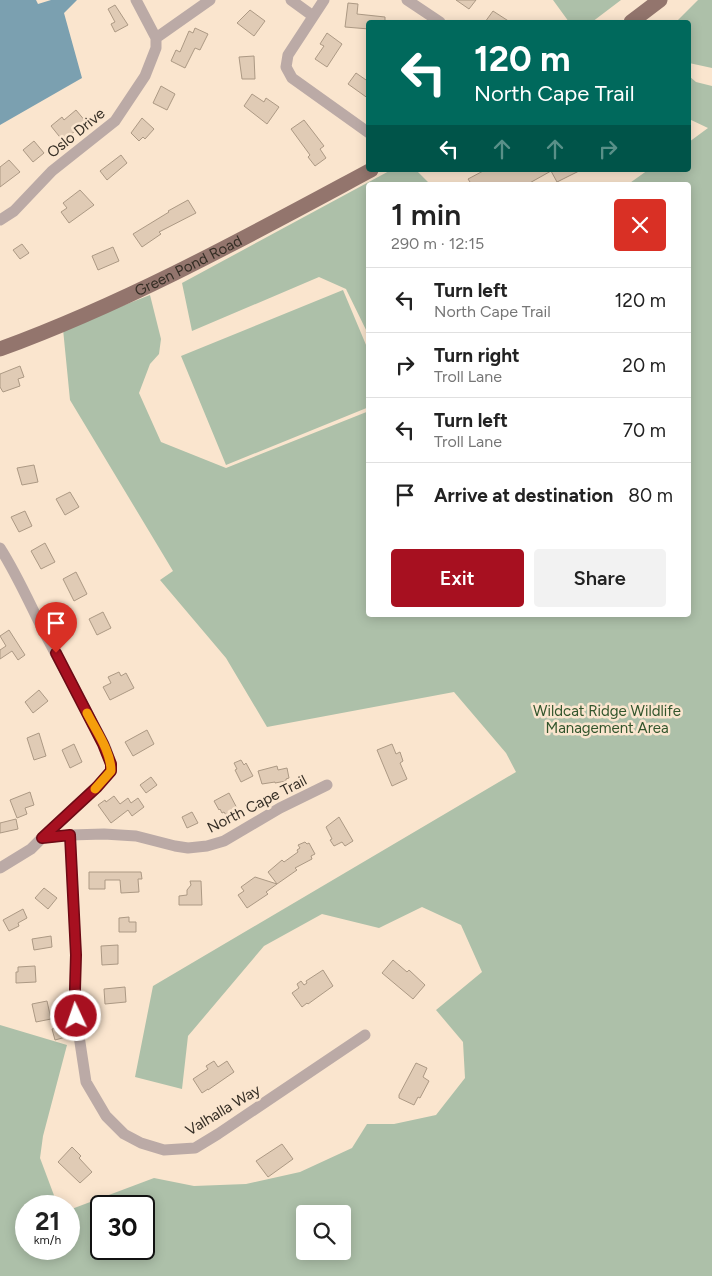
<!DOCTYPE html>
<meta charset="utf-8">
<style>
body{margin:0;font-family:Figtree,sans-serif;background:#f2f2f2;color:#222;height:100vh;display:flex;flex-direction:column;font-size:19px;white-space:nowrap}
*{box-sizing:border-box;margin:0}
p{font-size:16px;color:#767676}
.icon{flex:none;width:28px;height:28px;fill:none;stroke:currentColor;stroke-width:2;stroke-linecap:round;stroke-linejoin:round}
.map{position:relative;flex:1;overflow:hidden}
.panel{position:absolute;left:366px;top:182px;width:325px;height:435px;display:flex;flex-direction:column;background:#fff;border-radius:5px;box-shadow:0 2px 12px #0003}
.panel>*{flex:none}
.top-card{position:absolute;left:366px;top:20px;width:325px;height:152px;border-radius:5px;box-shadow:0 2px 12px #0003;background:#00695c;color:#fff;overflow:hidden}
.buttons{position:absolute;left:296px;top:1205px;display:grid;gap:10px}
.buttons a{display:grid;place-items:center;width:55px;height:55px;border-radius:5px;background:#fff;box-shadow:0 2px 12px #0003;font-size:25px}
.speed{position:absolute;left:15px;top:1195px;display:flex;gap:10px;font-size:25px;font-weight:700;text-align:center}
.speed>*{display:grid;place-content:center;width:65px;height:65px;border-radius:50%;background:#fff;box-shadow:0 2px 12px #0003;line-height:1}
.speed small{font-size:12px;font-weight:400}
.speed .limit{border:2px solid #111;border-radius:8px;background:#fff;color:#111}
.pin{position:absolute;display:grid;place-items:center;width:42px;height:42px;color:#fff;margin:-51px -21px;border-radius:50% 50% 50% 0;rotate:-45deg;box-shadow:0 0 5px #0007}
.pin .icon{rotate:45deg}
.me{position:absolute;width:55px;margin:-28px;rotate:357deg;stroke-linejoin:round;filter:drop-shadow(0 0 4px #0008)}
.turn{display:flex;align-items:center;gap:18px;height:105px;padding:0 25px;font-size:22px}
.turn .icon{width:65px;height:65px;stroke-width:2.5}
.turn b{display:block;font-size:35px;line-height:42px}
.lanes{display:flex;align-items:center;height:48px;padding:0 25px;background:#0003;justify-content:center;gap:25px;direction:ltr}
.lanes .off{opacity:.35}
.round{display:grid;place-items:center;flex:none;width:52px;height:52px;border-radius:5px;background:#f2f2f2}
.summary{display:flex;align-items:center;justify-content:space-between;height:85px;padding:0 25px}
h1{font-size:30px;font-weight:600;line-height:38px}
.cta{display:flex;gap:10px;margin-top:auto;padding:10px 25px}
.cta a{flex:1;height:58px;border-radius:5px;background:#a71020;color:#fff;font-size:20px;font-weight:600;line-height:58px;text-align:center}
.cta a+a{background:#f2f2f2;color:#222}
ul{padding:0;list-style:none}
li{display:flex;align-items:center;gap:15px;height:65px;padding:0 25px;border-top:1px solid #e0e0e0}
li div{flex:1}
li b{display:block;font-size:19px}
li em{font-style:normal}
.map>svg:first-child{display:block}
.green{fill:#adc0a9;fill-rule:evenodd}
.water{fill:#7ba0b0}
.building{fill:#e0cbb5;stroke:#ac9984}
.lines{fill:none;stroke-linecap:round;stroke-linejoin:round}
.street{stroke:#bbaaa6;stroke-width:11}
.primary{stroke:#93756d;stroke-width:15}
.route-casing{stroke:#6d0a15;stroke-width:12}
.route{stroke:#a71020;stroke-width:9}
.slow{stroke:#f59e0b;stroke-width:9}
.labels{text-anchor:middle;stroke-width:5;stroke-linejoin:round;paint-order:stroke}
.street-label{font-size:15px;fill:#352e25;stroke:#fae5ce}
.park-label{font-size:15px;fill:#32552c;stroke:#fae5ce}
</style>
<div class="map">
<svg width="712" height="1276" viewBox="0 0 712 1276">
<rect width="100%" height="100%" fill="#fae5ce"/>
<path class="green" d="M553 0H621L592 22H569Z
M698 0H712V68L689 63V22H676Z
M689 76 696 82 712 86V1276H0V1025L67 1045 43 1136 40 1158 58 1206H26V1249H69V1210L154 1178 194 1186 246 1184 300 1172 352 1148 367 1124H394L436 1115 465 1078 463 1042 436 1010 482 972 461 925 422 907 379 928 322 914 264 946 188 1036 182 1089 135 1077 153 986 516 772 506 753 454 692 267 727 226 658 160 580 173 571 70 400 63 329 150 295 161 339 159 354 150 364 139 393 161 442 226 468 369 411V615H689V185H627L648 170H689V142L708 128 689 119ZM101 1206H144V1249H101ZM305 1214H342V1251H305Z
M391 170H416L431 185H369V336L346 289 319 277 192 331 182 283Z
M343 290 369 352V407L226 465 181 356Z"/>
<path class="water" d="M0 0H36L38 4 51 0H77L64 13 82 78 0 125Z"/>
<path class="building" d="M456 0H476L469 9Z
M348 3 358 4 357 14 385 17V22H369V29L345 27Z
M115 5 128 25 115 32 111 24 115 22 108 9Z
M250 10 265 21 254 36 237 23Z
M493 11 510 22H485Z
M195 28 208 34 200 50 195 48 185 68 171 61 176 50 180 52 189 31 193 33Z
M327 33 342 44 327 67 315 59 324 46 320 44Z
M254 56 255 79H242L239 57Z
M356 73 369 82V99L348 84Z
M161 86 175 94 167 110 153 103Z
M252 94 264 102 266 98 279 107 267 124 244 106Z
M76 110 86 122 63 141 51 126 62 117 64 120Z
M142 118 154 129 145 139 143 137 139 141 131 133Z
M304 120 324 146 320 149 326 158 315 166 308 157 310 155 291 129Z
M34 141 44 153 33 162 23 150Z
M121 155 127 163 107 180 100 171Z
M9 160 20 172 0 187V167Z
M485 170H581L557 182 551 171 526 185H472L468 179Z
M80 190 94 205 69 223 61 212 67 208 63 203Z
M188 200 196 213 159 232 161 234 142 247 133 234 169 212 168 211Z
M22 244 29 253 20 259 13 250Z
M113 247 119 261 98 270 92 256Z
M20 366 24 377 18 379 20 386 3 392 0 387V374Z
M34 465 38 482 22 485 17 468Z
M70 492 79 507 65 515 56 499Z
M25 511 32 526 19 532 11 517Z
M45 543 55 562 41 569 31 551Z
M76 572 87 594 74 601 63 579Z
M103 612 111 628 97 635 89 619Z
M9 630 25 655 18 660 12 651 0 659V650L6 646 0 636Z
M119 672 121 676 126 673 134 688 110 700 103 687 111 683 108 677Z
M39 690 48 701 33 713 25 702Z
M147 730 154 744 133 756 125 742Z
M39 733 46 756 34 760 27 738Z
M74 744 82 762 70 768 62 750Z
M392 744 396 754 400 752 403 761 400 763 407 779 392 786 377 750Z
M241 760 244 765 246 763 253 776 241 782 235 770 237 769 234 763Z
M277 766 278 770 287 768 289 778 286 779V781L275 783V782L262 784 258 771Z
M151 777 157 785 146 793 140 785Z
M30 792 34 805 25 808 27 814 17 818 10 800Z
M229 793 239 812 228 818 224 812 222 813 220 809 219 810 214 801Z
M114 796 120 804 128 798 131 803 138 798 144 807 132 816 128 810 111 823 98 805 105 800 106 802Z
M192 812 198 823 187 828 182 817Z
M339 817 353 841 345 846 342 842 334 846 330 840 332 839 326 827Z
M16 819 18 829 0 833V823Z
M305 842 307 844 309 843 315 854 311 856 312 859 295 868 297 870 277 884 268 872 282 860 284 862 298 852 297 850 300 848 298 845Z
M89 872H141L142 879H138L139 892 121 893 120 880H105V889H89Z
M255 877 277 884 266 892 268 894 247 908 238 895 244 891 241 887Z
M190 881H201L202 905H179V896L187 895V890L191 885Z
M44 888 57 898 48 909 35 898Z
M23 909 27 918 18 923 19 926 9 931 3 920Z
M129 917V922H136V932H119V918Z
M51 936 52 947 34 950 32 939Z
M118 945V964L102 965 101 946Z
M393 960 407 972 409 970 425 985 413 999 382 973Z
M35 966 36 982 16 983V972H18V967Z
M323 970 333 986 308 1004 307 1003 302 1007 292 993 299 988 297 984 301 981 304 985 307 983 306 981Z
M125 987 126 1002 105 1004 104 989Z
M47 1001 51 1019 36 1022 32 1004Z
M63 1026 66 1037 55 1040 52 1029Z
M214 1061 218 1067 227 1061 234 1072 208 1090V1089L202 1093 193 1079 208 1069 206 1066Z
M416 1063 427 1068 423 1077 429 1081 420 1098 418 1097 414 1105 399 1098V1095Z
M282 1144 293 1159 268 1177 256 1161Z
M72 1147 81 1156 79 1158 92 1172 80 1183 58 1162Z"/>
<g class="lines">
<path class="street" d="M291 0 313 16
M324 0 288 55 286 67 292 78 369 133
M407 0 440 22
M156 38 210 0
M0 220 14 211 52 171 115 121 145 76 156 48V38L136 0
M0 548C16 573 28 600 41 626 57 657 74 687 90 718 98 734 111 752 111 771L97 787 42 838
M70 835 76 955 75 989 76 1016 86 1082 106 1116 124 1134 141 1143 164 1150 195 1148 218 1134 365 1035
M0 868 31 849 42 838 70 835 104 834 136 836 175 846 188 848 207 846 224 841 280 808 327 785"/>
<g class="primary">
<path d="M631 22 660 0"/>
<path id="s1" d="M0 349C129 302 250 235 371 170"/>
</g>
</g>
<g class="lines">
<g class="route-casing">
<path id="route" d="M56 653 103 744 111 764V771L97 787 42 838 70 835 76 955 75 989 76 1016"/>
</g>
<use href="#route" class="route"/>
<path class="slow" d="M87 713C96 731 111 751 111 771L95 789"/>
</g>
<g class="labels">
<g class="street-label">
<text transform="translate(76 133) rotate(-39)" y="5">Oslo Drive</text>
<text dy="5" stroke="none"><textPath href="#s1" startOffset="206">Green Pond Road</textPath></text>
<text transform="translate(257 804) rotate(-27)" y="5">North Cape Trail</text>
<text transform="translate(223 1110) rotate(-31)" y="5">Valhalla Way</text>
</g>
<g class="park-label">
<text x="607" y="716">Wildcat Ridge Wildlife<tspan x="607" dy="17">Management Area</tspan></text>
</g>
</g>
</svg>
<div class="buttons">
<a><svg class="icon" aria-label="search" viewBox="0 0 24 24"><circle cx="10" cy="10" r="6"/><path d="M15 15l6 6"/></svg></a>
</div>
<div class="speed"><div>21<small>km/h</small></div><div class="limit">30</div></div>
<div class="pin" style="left:56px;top:653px;background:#d93025"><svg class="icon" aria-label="arrive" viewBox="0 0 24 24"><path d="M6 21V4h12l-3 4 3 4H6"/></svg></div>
<svg class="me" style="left:76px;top:1016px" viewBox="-20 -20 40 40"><circle r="17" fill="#a71020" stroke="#fff" stroke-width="3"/><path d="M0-11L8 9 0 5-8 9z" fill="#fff"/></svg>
<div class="top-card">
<div class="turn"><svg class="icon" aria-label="left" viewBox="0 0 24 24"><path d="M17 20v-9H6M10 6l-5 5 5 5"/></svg><div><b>120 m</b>North Cape Trail</div></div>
<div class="lanes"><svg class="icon" aria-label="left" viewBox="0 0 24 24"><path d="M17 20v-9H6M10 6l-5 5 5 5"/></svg><svg class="icon off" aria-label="ahead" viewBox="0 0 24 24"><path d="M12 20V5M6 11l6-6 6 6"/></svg><svg class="icon off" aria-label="ahead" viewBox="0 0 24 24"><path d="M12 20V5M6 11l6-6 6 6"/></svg><svg class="icon off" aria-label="right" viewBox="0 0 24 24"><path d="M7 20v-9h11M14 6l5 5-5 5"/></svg></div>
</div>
<section class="panel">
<div class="summary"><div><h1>1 min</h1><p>290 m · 12:15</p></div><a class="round" style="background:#d93025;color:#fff"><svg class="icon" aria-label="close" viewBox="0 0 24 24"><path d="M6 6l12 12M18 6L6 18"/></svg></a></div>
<ul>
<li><svg class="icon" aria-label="left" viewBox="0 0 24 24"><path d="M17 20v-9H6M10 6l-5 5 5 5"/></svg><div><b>Turn left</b><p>North Cape Trail</p></div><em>120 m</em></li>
<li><svg class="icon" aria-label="right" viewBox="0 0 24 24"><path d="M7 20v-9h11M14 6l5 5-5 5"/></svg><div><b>Turn right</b><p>Troll Lane</p></div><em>20 m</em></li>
<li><svg class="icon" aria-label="left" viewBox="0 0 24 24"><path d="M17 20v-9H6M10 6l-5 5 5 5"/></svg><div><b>Turn left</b><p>Troll Lane</p></div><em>70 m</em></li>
<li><svg class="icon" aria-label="arrive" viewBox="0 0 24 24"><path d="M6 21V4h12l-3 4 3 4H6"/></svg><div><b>Arrive at destination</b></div><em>80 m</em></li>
</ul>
<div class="cta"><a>Exit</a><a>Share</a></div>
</section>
</div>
